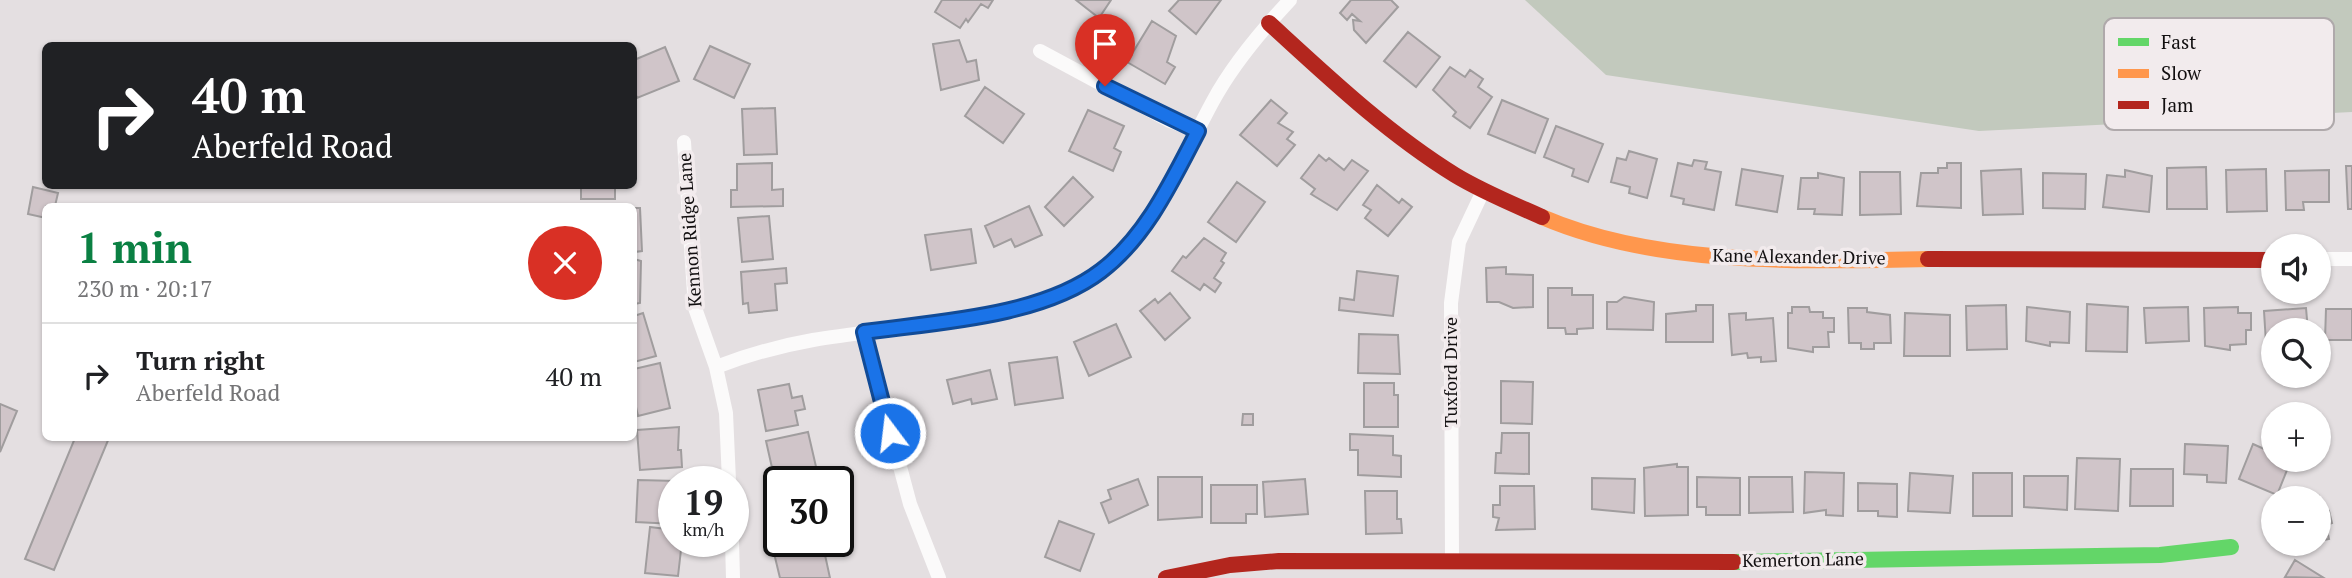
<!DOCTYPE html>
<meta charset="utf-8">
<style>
body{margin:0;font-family:"PT Serif",serif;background:#f6f6f6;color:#202124;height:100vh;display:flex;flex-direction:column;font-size:26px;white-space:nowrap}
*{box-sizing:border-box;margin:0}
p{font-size:23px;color:#757577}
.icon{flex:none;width:38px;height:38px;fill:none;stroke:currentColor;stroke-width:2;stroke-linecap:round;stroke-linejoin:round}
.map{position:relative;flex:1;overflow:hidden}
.details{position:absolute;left:42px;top:203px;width:595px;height:238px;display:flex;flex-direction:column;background:#fff;border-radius:10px;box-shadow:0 2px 5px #0004}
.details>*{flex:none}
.top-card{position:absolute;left:42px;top:42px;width:595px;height:147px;border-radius:10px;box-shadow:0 2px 5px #0004;background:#202124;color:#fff;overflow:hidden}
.buttons{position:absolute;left:2261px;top:234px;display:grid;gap:14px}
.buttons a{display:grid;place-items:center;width:70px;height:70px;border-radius:50%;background:#fff;box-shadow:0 2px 5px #0004;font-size:35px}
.speed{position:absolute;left:658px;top:466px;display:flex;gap:14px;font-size:35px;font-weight:700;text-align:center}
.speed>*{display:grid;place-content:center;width:91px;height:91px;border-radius:50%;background:#fff;box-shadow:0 2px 5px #0004;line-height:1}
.speed small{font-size:18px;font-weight:400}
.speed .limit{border:4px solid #111;border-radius:10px;background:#fff;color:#111}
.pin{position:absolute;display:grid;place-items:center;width:60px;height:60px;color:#fff;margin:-72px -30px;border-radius:50% 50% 50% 0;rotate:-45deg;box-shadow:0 0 7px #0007}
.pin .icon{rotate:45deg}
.me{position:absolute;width:77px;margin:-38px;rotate:345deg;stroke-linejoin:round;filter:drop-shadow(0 0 5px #0008)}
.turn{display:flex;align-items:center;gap:24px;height:147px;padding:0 35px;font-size:32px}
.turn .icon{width:91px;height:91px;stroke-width:2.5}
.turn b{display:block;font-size:49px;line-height:60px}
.round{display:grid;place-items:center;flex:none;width:74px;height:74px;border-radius:37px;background:#f6f6f6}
.overview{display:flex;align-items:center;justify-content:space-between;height:119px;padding:0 35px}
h1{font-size:42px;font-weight:600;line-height:52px;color:#0b8043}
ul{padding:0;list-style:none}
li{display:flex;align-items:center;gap:21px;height:105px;padding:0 35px;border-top:2px solid #e0e0e0}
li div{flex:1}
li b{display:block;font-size:26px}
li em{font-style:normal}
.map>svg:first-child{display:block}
.green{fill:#c2c9bd}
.building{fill:#d0c5c9;stroke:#a09d9e;stroke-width:2}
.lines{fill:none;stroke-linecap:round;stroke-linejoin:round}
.street{stroke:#fbfafa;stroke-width:14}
.fast{stroke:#63d668;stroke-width:16}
.slow{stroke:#ff974d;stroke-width:16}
.jam{stroke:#b3261e;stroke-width:16}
.route-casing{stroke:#114b97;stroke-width:18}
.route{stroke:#1a73e8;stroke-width:12}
.labels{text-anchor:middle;stroke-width:7;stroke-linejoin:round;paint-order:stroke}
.street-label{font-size:18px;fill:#120f10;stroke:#f2ebed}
.key{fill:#f2ebed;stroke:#afa9ab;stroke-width:2}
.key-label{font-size:19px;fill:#120f10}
</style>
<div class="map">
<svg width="2352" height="578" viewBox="0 0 2352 578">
<rect width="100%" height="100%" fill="#e4dfe1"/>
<path class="green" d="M1525 0H2352V112L1979 131 1606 75Z"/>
<path class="building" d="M993 0 988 8 981 4 968 22 966 19 960 28 935 12 942 0Z
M1076 0H1111L1099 18Z
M1179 0H1221L1196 34 1169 11Z
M1351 0H1391L1398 7 1366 43 1354 30 1353 20 1360 21 1352 14 1347 20 1340 13Z
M1152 21 1176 36 1167 62 1175 67 1165 84 1127 62Z
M1408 32 1440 57 1416 87 1384 61Z
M959 40 967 62 976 60 979 80 941 90 933 44Z
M710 46 750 64 734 98 694 79Z
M665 47 679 81 637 98 634 89V60Z
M1450 67 1465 77 1470 70 1483 79 1478 87 1492 97 1470 128 1453 116 1456 112 1433 90Z
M985 87 1024 114 1003 143 965 116Z
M1271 100 1287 113 1278 123 1293 132 1287 139 1295 145 1277 166 1240 135Z
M1502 100 1548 119 1535 153 1488 134Z
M775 108 777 154 744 155 742 109Z
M1088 110 1124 126 1114 148 1121 152 1113 171 1069 151Z
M1556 126 1603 144 1588 182 1572 176 1574 169 1544 157Z
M1629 151 1657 159 1647 198 1629 193 1630 187 1611 182 1617 158 1626 160Z
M1319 155 1326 161 1329 158 1344 170 1352 160 1368 171 1337 210 1311 194 1315 189 1301 178Z
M1694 160 1707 162 1705 169 1721 172 1714 210 1683 204 1684 199 1671 196 1678 163 1692 166Z
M772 163V190L783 189V206L731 207V190H737V164Z
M1947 163H1961V208L1917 206 1921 173H1938V168H1947Z
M2346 166H2352V209H2348Z
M2206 167 2207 209H2167V168Z
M1742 169 1783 176 1777 212 1736 205Z
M2021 169 2023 214 1983 215 1981 171Z
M2266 169 2267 211 2227 212 2226 170Z
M2125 170 2152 176 2149 212 2103 207 2107 175 2125 177Z
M2329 170V202H2303L2304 210H2286L2285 171Z
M1860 172H1900L1901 214 1860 215Z
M1818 173 1844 178 1842 215 1814 214 1815 209H1798L1801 178H1818Z
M2043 173 2086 174 2085 209 2043 208Z
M1073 177 1093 197 1064 226 1045 207Z
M1237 182 1265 202 1236 242 1208 222Z
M1377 185 1399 203 1402 199 1412 207 1388 236 1365 218 1371 210 1363 205Z
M581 186H615V199H581Z
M33 187 58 193 55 206H46V218L28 214Z
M1029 206 1042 235 1015 247 1011 239 994 247 985 226Z
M634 208H640L642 251 634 252Z
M769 216 773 259 742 262 738 218Z
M971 229 976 263 931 270 925 235Z
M1204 238 1226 253 1221 261 1224 263 1214 278 1221 283 1215 292 1204 284 1200 290 1172 271 1183 256 1186 258Z
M634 259 641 261 640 303 634 304Z
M1506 267V274L1533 275V307L1513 308 1499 302H1487L1486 268Z
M786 268 787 283 775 284 777 310 749 313 748 303 743 304 741 272Z
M1357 271 1398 276 1393 316 1339 310 1340 298 1354 300Z
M1548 288H1572V295H1593V328L1577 329V334H1566L1565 328H1548Z
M1170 293 1190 318 1165 340 1140 311 1155 299 1158 303Z
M1624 297 1654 302 1653 330 1607 329V302H1617Z
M2087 304 2128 307 2127 352 2086 351Z
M1696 305H1713V342H1666V314L1696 311Z
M2006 305 2007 349 1967 350 1966 306Z
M1792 307H1809L1810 312H1823V318H1834V332H1828L1829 347H1813V352L1788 348V313H1792Z
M2027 307 2070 312 2069 343 2050 342V346L2026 341Z
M2188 307 2189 341 2146 343 2144 308Z
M2238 307V313H2251V330H2246V344L2230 345V350L2205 346 2204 308Z
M1848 308H1867V312L1890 315 1891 343H1874V349H1861V343H1849Z
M2306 308 2308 331H2273V342L2266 343 2264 311Z
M2326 309H2352V340H2325Z
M643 313 656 356 634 362V316Z
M1746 313V320L1773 318 1776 361 1761 362V357L1748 358 1747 353 1732 355 1729 314Z
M1905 313 1950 315V356H1904Z
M1116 324 1131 357 1089 376 1074 342Z
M1359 334 1398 335 1400 374 1358 373Z
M1057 357 1063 398 1015 405 1009 363Z
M660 363 670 408 638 416 634 398V369Z
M990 370 997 399 972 404 971 399 953 404 947 380Z
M1501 381 1533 382 1532 424 1501 423Z
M1364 383H1394V395H1398V427H1364Z
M789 384 792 398 802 396 805 409 795 411 798 425 766 431 758 390Z
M0 404 17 411 0 452Z
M1243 414H1253V425H1242Z
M679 427 678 450H681L682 467 640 470 637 430Z
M808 432 817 471 775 481 766 441Z
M1502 433H1529V474L1495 473 1496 453H1501Z
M1350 434 1393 436V455L1401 456V477L1358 475V450H1350Z
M75 438H109L54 570 25 559Z
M2185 444 2228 446 2226 483 2207 482V475L2184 474Z
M2253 444 2273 453V460H2291L2277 495 2239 479Z
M2077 458 2120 459 2118 511 2075 509Z
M1677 464V467H1688V515L1645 516 1644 468Z
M2131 469H2173V506H2130Z
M1805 472 1844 473 1843 516 1826 515V510L1804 513Z
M1910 473 1953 476 1950 513 1908 511Z
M1973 473H2012V516H1973Z
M2024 476H2068L2067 510 2024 507Z
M1158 477H1202V517L1158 520Z
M1697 477 1740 478V515H1706V507H1697Z
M1749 477H1792L1793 512 1749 513Z
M1592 478 1635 479 1634 513 1592 509Z
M1138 479 1148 505 1109 523 1101 503 1111 499 1108 490Z
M1305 479 1308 514 1265 517 1263 482Z
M638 480 677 481H674V524L636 522Z
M1858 483 1897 484V517L1878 516V511H1858Z
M1211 485H1257V514H1246V523H1211Z
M1500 486H1534L1535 529 1496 530 1499 518 1493 517V505H1500Z
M1365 491H1397V519H1401L1402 533 1366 534Z
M779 493V535L777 536 771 494Z
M2319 496 2323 512 2329 511 2332 523 2326 525 2329 539 2319 541V499H2307Z
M1059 521 1094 534 1080 571 1045 557Z
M650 527 674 530V541H682L678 576 645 573Z
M808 541H822L830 578H780L773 549Z
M2295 560 2324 578 2285 577Z"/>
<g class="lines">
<path class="street" d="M1040 51 1170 121 1197 131
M684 142 695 308 716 367 726 413 729 481
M2319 259H2352
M864 332 910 504 939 578
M716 367C747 355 779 346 813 340 908 324 1053 323 1123 251 1164 208 1185 152 1213 101 1233 64 1261 31 1290 0
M732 541 733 578
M1452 559 1451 303 1459 242 1483 191"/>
<path class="fast" d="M1734 562 2160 555 2231 547"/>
<path class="slow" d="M1542 217C1658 267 1804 261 1928 259"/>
<path class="jam" d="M1269 23C1328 77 1387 133 1455 175 1483 192 1513 204 1542 217
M1928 259 2273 260
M1166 578 1230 565 1279 561 1734 562"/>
</g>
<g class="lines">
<g class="route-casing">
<path id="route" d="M890 433 864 332C936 322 1041 317 1101 271 1146 237 1172 181 1198 131L1105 86"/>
</g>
<use href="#route" class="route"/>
</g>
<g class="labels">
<g class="street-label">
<text transform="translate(690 230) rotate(-94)" y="6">Kennon Ridge Lane</text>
<text transform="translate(1799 257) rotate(1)" y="6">Kane Alexander Drive</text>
<text transform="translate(1451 372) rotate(-90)" y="6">Tuxford Drive</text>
<text transform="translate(1803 560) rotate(-1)" y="6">Kemerton Lane</text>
</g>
</g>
<rect x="2104" y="18" width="230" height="112" rx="10" class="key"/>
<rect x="2118" y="38" width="31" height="8" fill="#63d668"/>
<rect x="2118" y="69" width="31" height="9" fill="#ff974d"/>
<rect x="2118" y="101" width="31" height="8" fill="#b3261e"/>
<g class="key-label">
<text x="2161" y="49">Fast</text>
<text x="2161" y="80">Slow</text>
<text x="2161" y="112">Jam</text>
</g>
</svg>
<div class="buttons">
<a><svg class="icon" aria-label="sound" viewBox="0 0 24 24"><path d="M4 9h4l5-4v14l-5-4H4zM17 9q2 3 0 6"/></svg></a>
<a><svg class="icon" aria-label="search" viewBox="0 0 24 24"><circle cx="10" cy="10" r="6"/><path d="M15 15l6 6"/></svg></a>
<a>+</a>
<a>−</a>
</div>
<div class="speed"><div>19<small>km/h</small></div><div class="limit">30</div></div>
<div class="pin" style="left:1105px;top:86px;background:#d93025"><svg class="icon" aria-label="arrive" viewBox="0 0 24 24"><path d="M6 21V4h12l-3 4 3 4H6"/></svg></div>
<svg class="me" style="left:890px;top:433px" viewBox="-20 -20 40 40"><circle r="17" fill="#1a73e8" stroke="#fff" stroke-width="3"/><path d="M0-11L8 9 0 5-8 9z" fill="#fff"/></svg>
<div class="top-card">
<div class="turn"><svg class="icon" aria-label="right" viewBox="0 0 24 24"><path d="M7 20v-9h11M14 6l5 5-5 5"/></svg><div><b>40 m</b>Aberfeld Road</div></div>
</div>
<section class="details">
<div class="overview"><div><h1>1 min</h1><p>230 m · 20:17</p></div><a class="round" style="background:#d93025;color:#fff"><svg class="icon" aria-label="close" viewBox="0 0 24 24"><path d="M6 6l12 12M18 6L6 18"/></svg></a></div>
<ul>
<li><svg class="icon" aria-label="right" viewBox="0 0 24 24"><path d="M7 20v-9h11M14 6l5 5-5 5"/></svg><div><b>Turn right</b><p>Aberfeld Road</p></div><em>40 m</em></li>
</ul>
</section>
</div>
